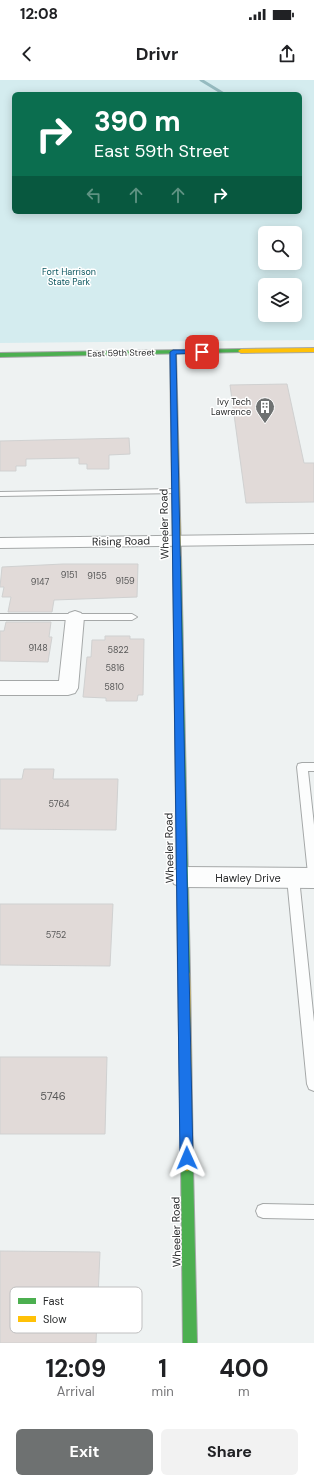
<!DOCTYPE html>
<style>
body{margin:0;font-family:"DM Sans",sans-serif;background:#f2f2f2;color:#202124;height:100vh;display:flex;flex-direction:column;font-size:15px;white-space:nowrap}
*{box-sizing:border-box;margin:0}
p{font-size:13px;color:#757577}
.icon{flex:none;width:22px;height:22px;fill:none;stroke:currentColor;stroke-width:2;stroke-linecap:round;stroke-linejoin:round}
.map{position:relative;height:1263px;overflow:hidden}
.panel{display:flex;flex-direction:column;background:#fff;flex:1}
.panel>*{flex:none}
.guide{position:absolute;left:12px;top:12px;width:290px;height:122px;border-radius:6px;box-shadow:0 2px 10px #0003;background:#0b6e4f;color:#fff;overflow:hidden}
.controls{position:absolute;left:258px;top:146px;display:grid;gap:8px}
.controls a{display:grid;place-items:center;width:44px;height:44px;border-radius:6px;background:#fff;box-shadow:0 2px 10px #0003;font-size:20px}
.pin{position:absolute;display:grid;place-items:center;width:34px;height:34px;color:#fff;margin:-17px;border-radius:8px;box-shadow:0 2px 6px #0006}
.me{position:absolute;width:44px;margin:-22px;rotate:359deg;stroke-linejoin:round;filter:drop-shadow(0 0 3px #0008)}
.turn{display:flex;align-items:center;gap:14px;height:84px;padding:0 16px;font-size:18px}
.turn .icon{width:52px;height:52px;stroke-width:2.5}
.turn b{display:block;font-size:28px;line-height:34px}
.lanes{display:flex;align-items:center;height:38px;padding:0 16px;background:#0003;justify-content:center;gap:20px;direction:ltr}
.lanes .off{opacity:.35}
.eta{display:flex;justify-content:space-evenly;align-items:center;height:68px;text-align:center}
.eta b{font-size:24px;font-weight:700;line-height:28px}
.cta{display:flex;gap:8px;margin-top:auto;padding:8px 16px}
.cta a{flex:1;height:46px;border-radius:6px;background:#6e7171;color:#fff;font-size:16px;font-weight:700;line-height:46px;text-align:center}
.cta a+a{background:#f2f2f2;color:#202124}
.status{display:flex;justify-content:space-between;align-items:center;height:28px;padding:0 20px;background:#fff;direction:ltr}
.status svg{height:11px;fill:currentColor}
header{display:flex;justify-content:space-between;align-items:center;height:52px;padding:0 16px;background:#fff;font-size:18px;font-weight:700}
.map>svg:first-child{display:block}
.green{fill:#d4ecef;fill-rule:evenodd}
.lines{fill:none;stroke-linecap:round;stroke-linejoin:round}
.stream{stroke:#96bbc0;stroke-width:3}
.building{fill:#e1dad8;stroke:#d0d1d1}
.lane-casing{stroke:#a5a8a8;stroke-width:2}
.street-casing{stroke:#a5a8a8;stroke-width:2}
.fast-casing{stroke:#a5a8a8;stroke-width:2}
.slow-casing{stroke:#a5a8a8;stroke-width:2}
.lane{fill:#fcfdfd;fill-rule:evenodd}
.street{fill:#fcfdfd;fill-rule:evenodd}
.fast{fill:#4caf50;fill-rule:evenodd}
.slow{fill:#ffc107;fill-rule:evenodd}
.route{fill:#1a73e8;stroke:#114b97}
.labels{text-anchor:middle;stroke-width:3;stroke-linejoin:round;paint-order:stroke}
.far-park-label{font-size:9px;fill:#0b565f;stroke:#fff}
.far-street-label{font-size:9px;fill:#292b2c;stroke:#fff}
.far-poi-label{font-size:9px;fill:#292b2c;stroke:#fff;text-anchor:end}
.number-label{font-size:9px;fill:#585858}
.street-label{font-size:11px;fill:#292b2c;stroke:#fff}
.near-number-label{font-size:11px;fill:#585858}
.key{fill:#fff;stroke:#bfbfc0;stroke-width:1}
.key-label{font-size:11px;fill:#292b2c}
</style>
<div class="status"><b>12:08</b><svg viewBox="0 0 49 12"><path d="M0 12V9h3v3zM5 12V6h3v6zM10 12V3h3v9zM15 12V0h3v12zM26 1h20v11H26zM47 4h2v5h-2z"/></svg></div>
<header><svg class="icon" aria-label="back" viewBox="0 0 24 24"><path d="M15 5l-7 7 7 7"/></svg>Drivr<svg class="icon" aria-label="share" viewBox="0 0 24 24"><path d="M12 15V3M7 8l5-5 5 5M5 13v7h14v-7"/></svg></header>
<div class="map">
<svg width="314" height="1263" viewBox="0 0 314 1263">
<rect width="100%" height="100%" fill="#eef2f2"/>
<path class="green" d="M0 0H314V260L0 263ZM14 14H300V132H14ZM265 153H295V183H265ZM265 205H295V235H265Z"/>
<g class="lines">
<path class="stream" d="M201 0 224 14"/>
</g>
<path class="building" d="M287 304 304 383H314V422L246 423 230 305Z
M129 358 130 374 109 375V389H87V384H79V378L26 379V386H16V391H0V361Z
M63 484H138L137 517 54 520 52 532H8L11 517H2L4 507H0L2 487Z
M6 542H51L49 557H52L48 582 0 581V551H4Z
M105 556H130V559H144L143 615H138L137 621H106V618L83 617 87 577H91L92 560H105Z
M24 689H54L53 699H118L116 750 0 749V699H22Z
M0 824H113L110 886 0 885Z
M0 977H107L105 1054H0Z
M0 1171 100 1172 96 1263H0Z"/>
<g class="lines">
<g class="lane-casing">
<path id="lane" d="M175 409H178V413L0 416V412Z
M0 534H132L137 537 132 540H0Z
M302 683H314V691H308L314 745V799L310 797 308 794 297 687 298 684Z
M293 793 297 794 299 798 314 942V1011L309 1009 307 1004 287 798 289 794Z
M263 1124 314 1125V1139L263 1138 258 1136 256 1131 258 1126Z"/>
</g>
<g class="street-casing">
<path id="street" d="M314 454V464L0 468V458Z
M75 531 81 533 84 537 78 608 75 613 68 615H0V601H59L66 537 69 533Z
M182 787 314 788V808L182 807 174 804 171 797 174 790Z"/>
</g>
<g class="fast-casing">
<path id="fast" d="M241 269 243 270V272L0 277V273Z
M177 473 181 476 190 894 188 898 184 899 180 898 178 894 173 476Z
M187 1079 191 1081 193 1085 197 1263H183L181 1085 183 1081Z"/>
</g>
<g class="slow-casing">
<path id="slow" d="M314 268V272L241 273 238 271 241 269Z
M173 270 176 272 181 476 177 479 173 476 170 272Z
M184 889 188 890 190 894 193 1085 191 1089 187 1091 183 1089 181 1085 178 894 180 890Z"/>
</g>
<use href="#lane" class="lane"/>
<use href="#street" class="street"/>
<use href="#fast" class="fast"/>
<use href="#slow" class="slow"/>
</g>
<path class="route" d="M173 270H202L205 272 202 273 176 274 193 1078 191 1083 187 1085 182 1083 180 1078 170 272Z"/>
<defs>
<g id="building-pin" transform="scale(1)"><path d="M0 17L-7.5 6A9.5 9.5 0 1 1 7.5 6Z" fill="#6e7171" stroke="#fff"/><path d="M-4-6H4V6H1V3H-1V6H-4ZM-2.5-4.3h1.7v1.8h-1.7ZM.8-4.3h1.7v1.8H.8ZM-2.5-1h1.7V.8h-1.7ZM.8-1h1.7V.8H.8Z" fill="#fff"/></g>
</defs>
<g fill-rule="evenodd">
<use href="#building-pin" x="265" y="327"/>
</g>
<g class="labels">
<g class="far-park-label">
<text x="69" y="195">Fort Harrison<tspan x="69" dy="10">State Park</tspan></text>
</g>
<g class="far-street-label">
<text transform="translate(121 273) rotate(-1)" y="3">East 59th Street</text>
</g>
<g class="far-poi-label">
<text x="251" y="325">Ivy Tech<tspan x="251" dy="10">Lawrence</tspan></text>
</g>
<g class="number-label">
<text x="69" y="498">9151</text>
<text x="97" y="499">9155</text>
<text x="125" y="504">9159</text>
<text x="40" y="505">9147</text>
<text x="38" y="571">9148</text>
<text x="118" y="573">5822</text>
<text x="115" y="591">5816</text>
<text x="114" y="610">5810</text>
<text x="59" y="727">5764</text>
<text x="56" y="858">5752</text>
</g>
<g class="street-label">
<text transform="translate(164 444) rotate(-91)" y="4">Wheeler Road</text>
<text transform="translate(121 461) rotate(-1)" y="4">Rising Road</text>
<text transform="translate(169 768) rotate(-91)" y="4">Wheeler Road</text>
<text x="248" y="802">Hawley Drive</text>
<text transform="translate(176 1152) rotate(-91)" y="4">Wheeler Road</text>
</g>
<g class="near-number-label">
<text x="53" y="1020">5746</text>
</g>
</g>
<rect x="10" y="1207" width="132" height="46" rx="6" class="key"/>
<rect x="18" y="1218" width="18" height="6" fill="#4caf50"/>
<rect x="18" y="1236" width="18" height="6" fill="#ffc107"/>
<g class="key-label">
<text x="43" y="1225">Fast</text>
<text x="43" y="1243">Slow</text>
</g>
</svg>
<div class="controls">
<a><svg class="icon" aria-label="search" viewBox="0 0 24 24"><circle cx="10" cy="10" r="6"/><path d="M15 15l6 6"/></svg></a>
<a><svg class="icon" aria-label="layers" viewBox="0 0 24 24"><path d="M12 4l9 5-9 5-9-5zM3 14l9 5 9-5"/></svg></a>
</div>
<div class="pin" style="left:202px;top:272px;background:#d93025"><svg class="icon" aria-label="arrive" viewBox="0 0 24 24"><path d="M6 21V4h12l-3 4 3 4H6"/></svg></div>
<svg class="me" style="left:187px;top:1078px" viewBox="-20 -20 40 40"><path d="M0-17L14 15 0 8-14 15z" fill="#1a73e8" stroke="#fff" stroke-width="4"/></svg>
<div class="guide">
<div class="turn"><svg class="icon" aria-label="right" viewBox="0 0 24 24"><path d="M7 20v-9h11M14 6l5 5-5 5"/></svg><div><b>390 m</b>East 59th Street</div></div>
<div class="lanes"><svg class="icon off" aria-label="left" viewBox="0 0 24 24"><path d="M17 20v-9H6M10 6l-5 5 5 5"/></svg><svg class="icon off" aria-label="ahead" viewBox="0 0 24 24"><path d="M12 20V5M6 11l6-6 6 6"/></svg><svg class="icon off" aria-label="ahead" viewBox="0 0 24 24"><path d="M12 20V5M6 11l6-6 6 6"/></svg><svg class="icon" aria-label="right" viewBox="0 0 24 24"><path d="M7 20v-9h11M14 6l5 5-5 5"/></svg></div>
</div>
</div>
<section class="panel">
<div class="eta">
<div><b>12:09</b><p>Arrival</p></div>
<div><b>1</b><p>min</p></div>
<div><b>400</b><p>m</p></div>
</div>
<div class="cta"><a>Exit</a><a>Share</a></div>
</section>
